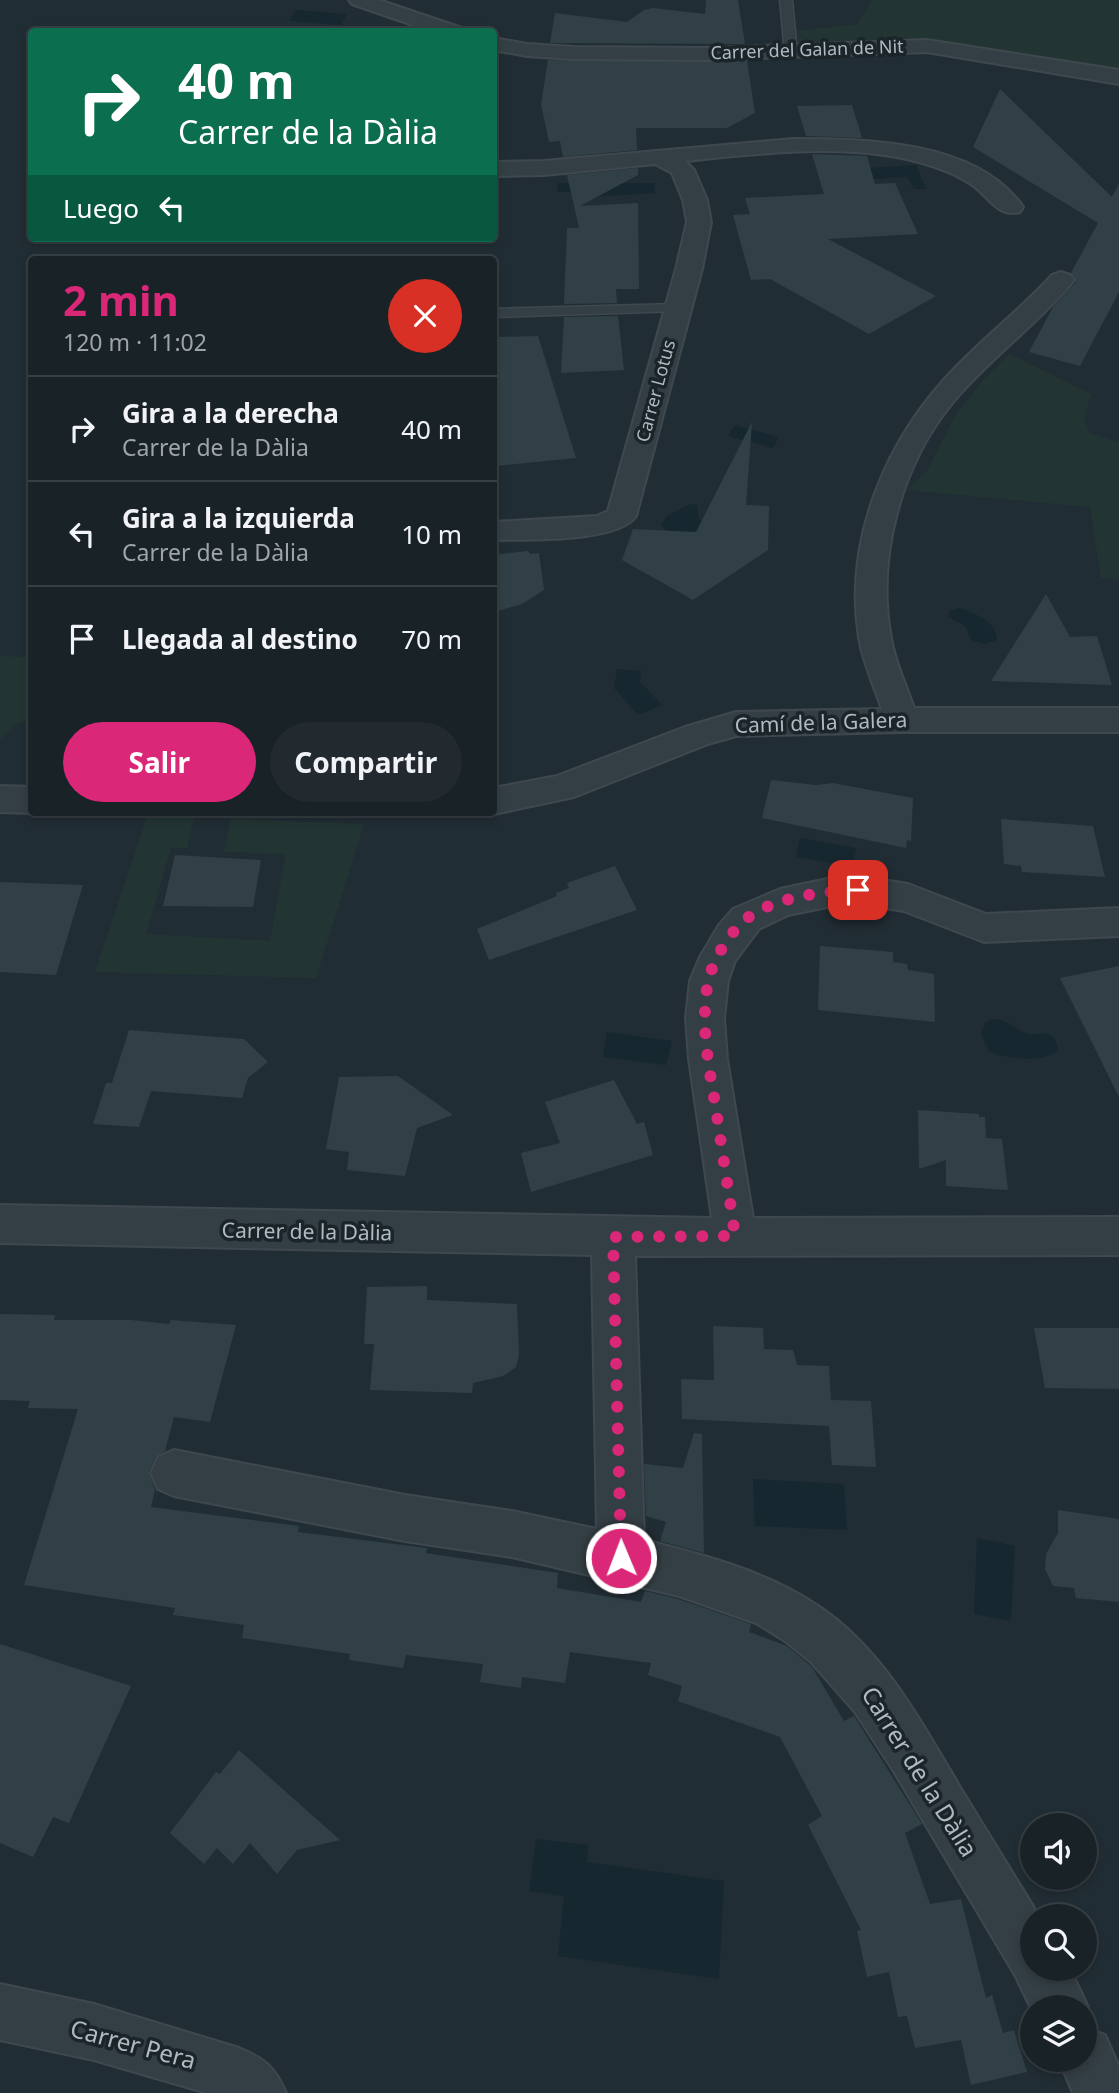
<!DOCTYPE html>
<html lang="es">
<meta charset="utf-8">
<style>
body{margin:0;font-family:"Noto Sans",sans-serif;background:#222a2f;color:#f1f3f6;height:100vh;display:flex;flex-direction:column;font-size:26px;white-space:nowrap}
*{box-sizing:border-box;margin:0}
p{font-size:23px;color:#9fa4a7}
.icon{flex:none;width:38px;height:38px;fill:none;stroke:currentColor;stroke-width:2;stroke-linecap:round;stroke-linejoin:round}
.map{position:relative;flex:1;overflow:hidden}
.drawer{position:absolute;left:28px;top:256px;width:469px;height:560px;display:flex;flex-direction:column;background:#192227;border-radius:7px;box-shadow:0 4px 10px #0003,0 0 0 2px #373f44}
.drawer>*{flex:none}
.hud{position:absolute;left:28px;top:28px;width:469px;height:214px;border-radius:7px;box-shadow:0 4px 10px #0003,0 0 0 2px #373f44;background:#0b6e4f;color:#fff;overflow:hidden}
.buttons{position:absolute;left:1020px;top:1813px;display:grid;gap:14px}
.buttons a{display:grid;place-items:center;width:77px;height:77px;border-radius:50%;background:#192227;box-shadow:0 4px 10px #0003,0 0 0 2px #373f44;font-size:35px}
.pin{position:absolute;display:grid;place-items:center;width:60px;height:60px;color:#fff;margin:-30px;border-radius:14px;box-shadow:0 4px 10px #0006}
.me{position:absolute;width:77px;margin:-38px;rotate:359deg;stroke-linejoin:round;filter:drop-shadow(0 0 5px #0008)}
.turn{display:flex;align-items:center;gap:24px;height:147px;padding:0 35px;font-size:32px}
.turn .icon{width:91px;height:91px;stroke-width:2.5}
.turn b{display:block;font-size:49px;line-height:60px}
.then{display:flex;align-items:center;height:66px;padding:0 35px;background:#0003;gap:14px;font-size:26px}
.round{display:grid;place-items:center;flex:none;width:74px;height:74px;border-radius:37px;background:#222a2f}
.summary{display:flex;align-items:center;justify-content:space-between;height:119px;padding:0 35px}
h1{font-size:42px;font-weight:700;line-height:52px;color:#db2777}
.primary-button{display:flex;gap:14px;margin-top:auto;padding:14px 35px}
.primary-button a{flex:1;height:80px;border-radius:42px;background:#db2777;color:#fff;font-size:28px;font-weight:700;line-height:80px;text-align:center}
.primary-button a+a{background:#222a2f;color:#f1f3f6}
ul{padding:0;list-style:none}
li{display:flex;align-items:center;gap:21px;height:105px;padding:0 35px;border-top:2px solid #373f44}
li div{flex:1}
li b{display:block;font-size:26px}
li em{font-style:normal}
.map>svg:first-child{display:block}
.green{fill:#233533}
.water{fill:#162730}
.building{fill:#314047}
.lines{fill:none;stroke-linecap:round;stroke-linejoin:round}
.lane-casing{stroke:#3e484e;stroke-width:3}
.street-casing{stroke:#3e484e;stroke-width:4}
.lane{fill:#343f45;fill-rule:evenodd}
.street{fill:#343f45;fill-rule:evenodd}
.route{stroke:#db2777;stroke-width:12;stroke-dasharray:0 21.6}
.labels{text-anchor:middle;stroke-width:7;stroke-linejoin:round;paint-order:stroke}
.far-street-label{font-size:18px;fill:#afbac1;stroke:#1a2429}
.street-label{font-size:21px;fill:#afbac1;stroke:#1a2429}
.near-street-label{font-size:24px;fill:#afbac1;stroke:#1a2429}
</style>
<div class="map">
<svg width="1119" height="2093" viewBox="0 0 1119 2093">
<rect width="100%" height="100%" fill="#212d34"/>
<path class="green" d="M872 0H1119V72L927 39 799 46 797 31 858 24Z
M1010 354 1091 394 1084 420 1091 434 1119 442V580L1101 578 1090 507 906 490 927 471 955 416 984 379Z
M0 656 31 657 32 718 15 725 0 739Z
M147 817 194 818 187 848H171L146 934 270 941 286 854 224 852 231 819 364 824 316 978 95 972Z"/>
<path class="water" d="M296 10 347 14 341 25 289 21Z
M916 165 926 189H914L907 177 857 180 852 169Z
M558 183H654L655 193 592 197V192H557Z
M735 425 779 437 773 448 728 436Z
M690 504 697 505 699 519 713 535C696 536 673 541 661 525L667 516Z
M960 608C976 614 997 622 997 640L985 644 971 640 965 626 948 617 950 610Z
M617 669 641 671 640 682 662 705 638 715 614 688Z
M800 838 856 848 853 867 796 857Z
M992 1019C1007 1019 1011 1026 1023 1032 1037 1040 1054 1022 1058 1050 1040 1065 1010 1058 989 1052L981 1033 985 1023Z
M607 1032 672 1041 666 1065 603 1057Z
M753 1479 844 1484 847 1530 755 1526Z
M977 1538 1015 1546 1011 1621 974 1614Z
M536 1839 588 1845 587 1862 724 1881 719 1979 558 1956 564 1896 529 1891Z"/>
<path class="building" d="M706 0H738L745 44 550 43 555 13 627 22 644 10 653 8 705 14Z
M548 60 747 61 755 113 727 128H636L637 150 563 157 560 141 549 142 541 104Z
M1000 89 1112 197 1119 184V292L1080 366 1029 352 1053 307 1076 282 1071 273 1098 223 973 147Z
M852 105 862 138 806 136 797 106Z
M812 154 867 156 875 184 895 183 918 234 828 239 936 296 869 334 770 279 751 280 733 215 750 214 745 198 824 194Z
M638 168V175L580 206 638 203 639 289H616L617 303 564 304 567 228H579L567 175Z
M618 316 624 370 561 373 564 317Z
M538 336 576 458 494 466V337Z
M752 422 746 505 769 506 768 550 693 600 622 560 633 529 696 532Z
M528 551 530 554 539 553 544 590 522 604 494 612V555Z
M1046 594 1070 637 1097 636 1112 685 991 681Z
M771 780 816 785 833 783 913 798 911 841 907 840 906 848 762 818Z
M1001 819 1093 826 1105 877 1022 872 1021 866 1004 864Z
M175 855 261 860 253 907 163 906Z
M615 866 637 910 489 960 477 929 557 896 556 893 569 888 567 883Z
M0 882 83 885 56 975 0 972Z
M820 946 893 952V962L907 964 908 970 934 974 935 1022 818 1010Z
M1119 966V1097L1060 978Z
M129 1030 244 1039 268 1062 248 1078 242 1098 151 1091 139 1127 93 1124 106 1083H112Z
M398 1076 453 1115 417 1128 405 1176 347 1170 349 1152 326 1149 339 1077Z
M614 1080 637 1124 644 1122 653 1155 531 1192 521 1153 560 1143 545 1102Z
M918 1110 979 1114V1117H985L986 1138 1002 1139 1008 1190 946 1186V1160L919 1169Z
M427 1286V1300L517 1304 519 1355 516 1367 503 1376 473 1383 472 1393 370 1390 374 1344H364L367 1287Z
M0 1314 55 1315 54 1320H131L169 1324 171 1320 236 1325 210 1422 174 1417 165 1451 156 1456 149 1472 155 1490 151 1507 299 1526 298 1532 427 1548 426 1553 558 1573 557 1588 641 1602 645 1591 678 1599 751 1624 749 1632 787 1646 812 1667 844 1721 854 1716 922 1824 905 1833 930 1904 961 1899 986 1998 992 1995 1003 2033 1014 2030 1027 2072 971 2085 961 2040 915 2048 907 2016 898 2017 889 1972 867 1977 857 1931 861 1930 808 1825 822 1816 780 1737 678 1701 682 1686 648 1675 651 1663 570 1652 565 1683 522 1677 521 1688 480 1682 483 1664 406 1655 403 1668 349 1660 350 1654 242 1638 244 1625 173 1615 175 1608 24 1585 78 1409 28 1408 30 1401 0 1400Z
M713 1326 763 1328 764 1349 793 1350 797 1365 829 1366 831 1400 871 1401 876 1467 832 1465 829 1426 682 1419 681 1379 714 1380Z
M1034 1328H1119V1389L1045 1388Z
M694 1433 702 1434 704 1553 660 1541 666 1522 646 1516 644 1464 683 1468Z
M1058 1510 1119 1519V1602L1076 1598 1074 1588 1053 1586 1045 1569 1046 1554 1058 1533Z
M0 1644 131 1686 69 1823 53 1817 33 1857 0 1843Z
M239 1750 340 1840 297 1850 277 1874 250 1843 233 1864 217 1848 204 1864 170 1833 216 1772 220 1774Z"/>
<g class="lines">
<g class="lane-casing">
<path id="lane" d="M780 0H792L797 53 791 57 785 53Z
M677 304 684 308 682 311 494 317V309Z"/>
</g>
<g class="street-casing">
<path id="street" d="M349 0H379L462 28 465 32H433L352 4Z
M494 38 527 44 574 47 710 48 927 40 1119 70V84L927 52 710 60 574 59 527 56 494 50Z
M793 139C866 139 977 140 1023 207L1020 212C997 218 988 195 971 184 960 177 945 170 932 166 858 141 762 153 685 161L694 170 707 200 711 222 702 269 636 516C618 543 525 539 494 540V522L597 516 608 511 676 269 687 222 683 200 672 173 655 164 544 175 494 176V162L544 161Z
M1061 272 1070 275 1074 280 1070 285C1034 327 988 360 953 402 901 465 876 557 891 638 895 662 906 685 914 708H1119V732H902L736 736 708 744 574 797 494 814 489 812H494V788L557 776 685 727 736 712 882 709C874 686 863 662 859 638 843 539 887 437 956 367 987 335 1022 308 1052 275Z
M0 786 32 787V812H34L32 813 0 812Z
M858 876 908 884 986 914 1119 908V936L984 942 904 911 858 904 832 906 788 915 759 929 735 961 728 981 724 1018 727 1059 753 1218 1119 1217V1255L635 1256 644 1540C704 1555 766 1571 818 1606 883 1649 922 1723 961 1789 987 1831 1013 1874 1039 1916H1032V1969H1070L1088 2007 1085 2015V2007H1032V2010L1015 1975 893 1770 855 1712 811 1662 785 1641 756 1623 679 1596 512 1557 405 1541 174 1496 158 1489 151 1473 158 1457 174 1450 405 1495 512 1511 597 1529 592 1255 0 1243V1205L712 1218 689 1059 686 1018 690 981 700 957 719 925 733 909 780 889 832 878Z
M0 1984 94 2004 239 2048C265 2059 275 2067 286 2093H207L94 2060 0 2040Z
M1085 2027 1105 2035 1119 2067V2093H1073L1059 2060H1085Z"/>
</g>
<use href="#lane" class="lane"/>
<use href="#street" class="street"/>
</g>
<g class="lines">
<path class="route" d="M621 1558 613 1237 735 1236C729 1193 722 1151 716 1109 709 1068 700 1024 708 982 713 960 729 933 746 919 775 896 823 892 858 890"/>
</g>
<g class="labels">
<g class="far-street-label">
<text transform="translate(807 50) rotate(-2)" y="6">Carrer del Galan de Nit</text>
<text transform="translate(656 391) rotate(-75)" y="6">Carrer Lotus</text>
</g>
<g class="street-label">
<text transform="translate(821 723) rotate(-2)" y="7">Camí de la Galera</text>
<text transform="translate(307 1232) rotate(1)" y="7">Carrer de la Dàlia</text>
</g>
<g class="near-street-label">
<text transform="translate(919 1772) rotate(58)" y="8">Carrer de la Dàlia</text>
<text transform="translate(133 2045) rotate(15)" y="8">Carrer Pera</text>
</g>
</g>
</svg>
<div class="buttons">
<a><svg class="icon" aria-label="sound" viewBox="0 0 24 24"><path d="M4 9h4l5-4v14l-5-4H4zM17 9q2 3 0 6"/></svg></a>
<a><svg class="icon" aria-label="search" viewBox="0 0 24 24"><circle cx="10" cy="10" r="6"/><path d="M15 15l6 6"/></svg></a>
<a><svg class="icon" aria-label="layers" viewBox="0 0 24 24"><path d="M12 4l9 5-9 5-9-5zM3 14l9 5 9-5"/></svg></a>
</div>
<div class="pin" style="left:858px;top:890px;background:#d93025"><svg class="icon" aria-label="arrive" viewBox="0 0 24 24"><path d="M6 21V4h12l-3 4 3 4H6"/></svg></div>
<svg class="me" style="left:621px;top:1558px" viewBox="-20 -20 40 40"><circle r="17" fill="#db2777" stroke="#fff" stroke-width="3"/><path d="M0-11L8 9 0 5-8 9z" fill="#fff"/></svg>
<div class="hud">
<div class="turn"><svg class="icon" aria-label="right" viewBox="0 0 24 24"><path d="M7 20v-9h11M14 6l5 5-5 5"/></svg><div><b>40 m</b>Carrer de la Dàlia</div></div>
<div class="then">Luego<svg class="icon" aria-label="left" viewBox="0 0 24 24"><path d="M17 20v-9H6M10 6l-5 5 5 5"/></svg></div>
</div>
<section class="drawer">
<div class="summary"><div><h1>2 min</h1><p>120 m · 11:02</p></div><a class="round" style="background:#d93025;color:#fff"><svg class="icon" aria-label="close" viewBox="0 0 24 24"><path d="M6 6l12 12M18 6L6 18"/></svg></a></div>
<ul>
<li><svg class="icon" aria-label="right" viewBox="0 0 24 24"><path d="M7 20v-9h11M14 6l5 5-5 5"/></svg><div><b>Gira a la derecha</b><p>Carrer de la Dàlia</p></div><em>40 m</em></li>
<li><svg class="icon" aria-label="left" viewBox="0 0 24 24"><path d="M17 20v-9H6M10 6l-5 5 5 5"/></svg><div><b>Gira a la izquierda</b><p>Carrer de la Dàlia</p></div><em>10 m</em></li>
<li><svg class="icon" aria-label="arrive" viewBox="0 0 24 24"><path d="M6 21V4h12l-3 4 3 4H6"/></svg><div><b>Llegada al destino</b></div><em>70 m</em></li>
</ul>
<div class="primary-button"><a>Salir</a><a>Compartir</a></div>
</section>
</div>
